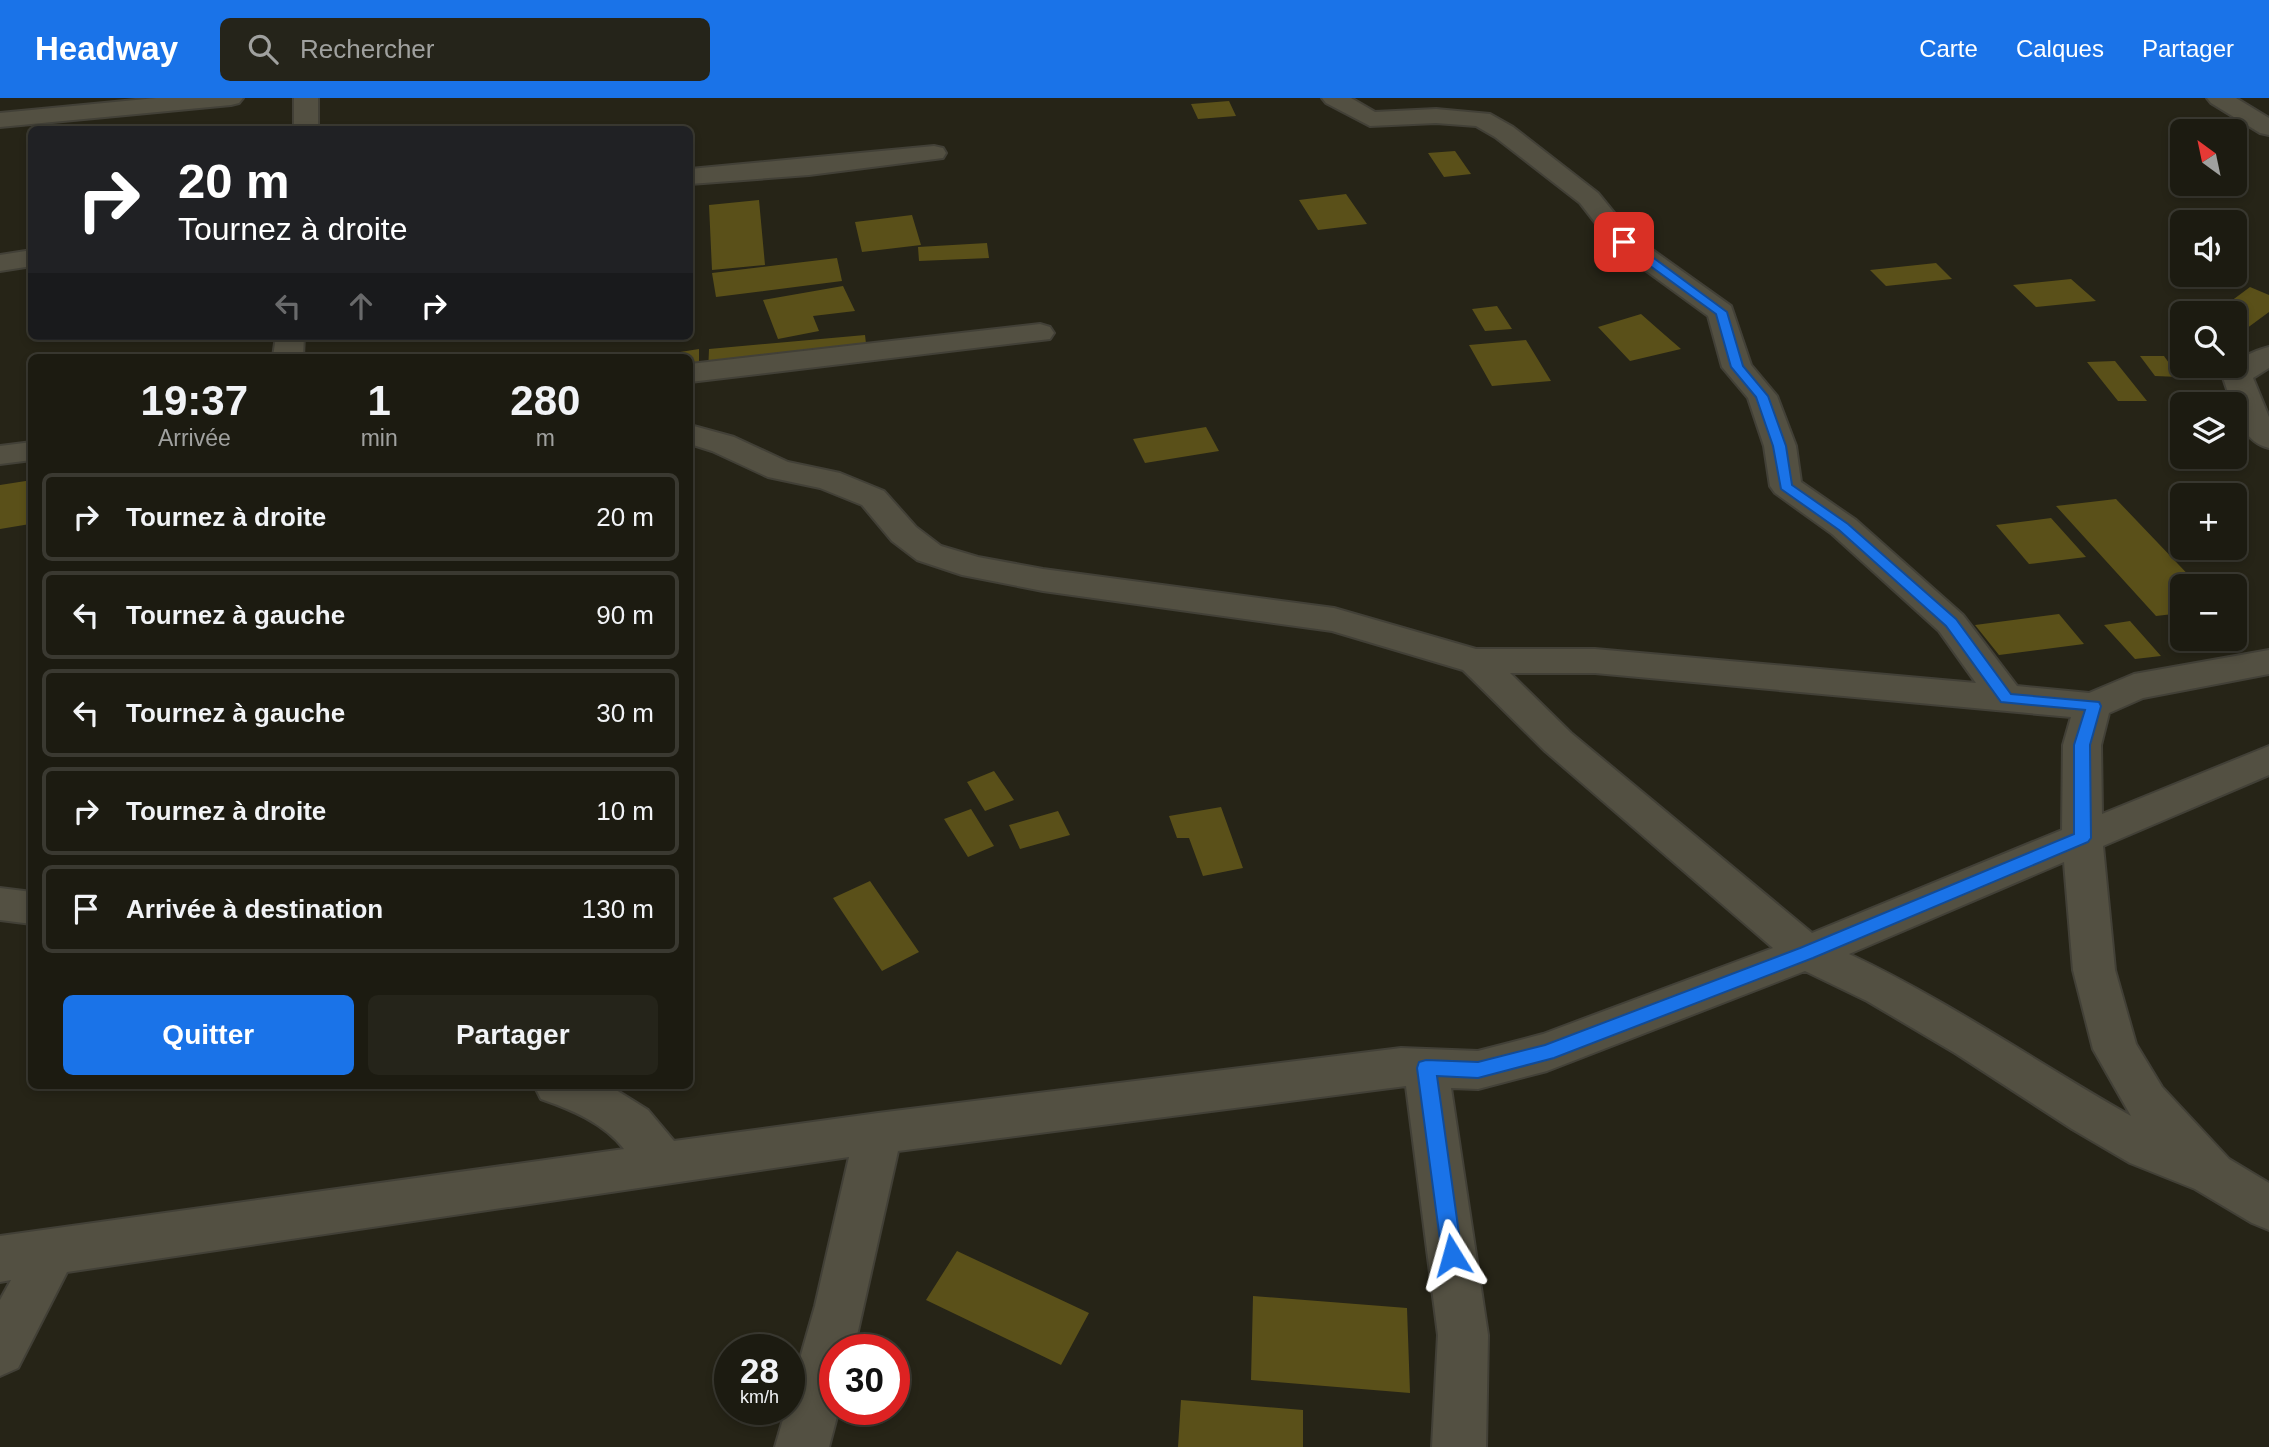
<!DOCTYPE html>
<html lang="fr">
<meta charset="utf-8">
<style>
body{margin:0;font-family:Arial,sans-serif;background:#25241a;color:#f1f3f6;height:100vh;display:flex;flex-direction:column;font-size:26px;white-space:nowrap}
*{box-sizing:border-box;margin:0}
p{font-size:23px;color:#a0a19f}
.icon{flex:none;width:38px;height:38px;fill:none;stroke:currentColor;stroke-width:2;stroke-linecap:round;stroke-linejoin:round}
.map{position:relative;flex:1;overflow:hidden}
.drawer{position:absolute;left:28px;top:256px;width:665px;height:735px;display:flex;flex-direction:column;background:#1c1b11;border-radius:10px;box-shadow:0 4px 10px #0003,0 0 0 2px #3a3931}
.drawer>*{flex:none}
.top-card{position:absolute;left:28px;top:28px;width:665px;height:214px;border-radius:10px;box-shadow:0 4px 10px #0003,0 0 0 2px #3a3931;background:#202124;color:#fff;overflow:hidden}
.needle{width:46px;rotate:327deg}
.tools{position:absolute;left:2170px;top:21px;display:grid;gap:14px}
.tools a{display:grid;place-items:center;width:77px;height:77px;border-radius:10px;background:#1c1b11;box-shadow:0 4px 10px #0003,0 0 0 2px #3a3931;font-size:35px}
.speed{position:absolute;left:714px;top:1236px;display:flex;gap:14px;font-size:35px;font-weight:700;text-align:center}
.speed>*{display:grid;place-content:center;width:91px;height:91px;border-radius:50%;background:#1c1b11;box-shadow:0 4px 10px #0003,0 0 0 2px #3a3931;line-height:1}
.speed small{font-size:18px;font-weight:400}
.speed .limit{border:10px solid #d22;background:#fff;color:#111}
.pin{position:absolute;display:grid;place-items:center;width:60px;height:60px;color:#fff;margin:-30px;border-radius:14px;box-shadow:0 4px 10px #0006}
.me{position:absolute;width:77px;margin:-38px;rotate:352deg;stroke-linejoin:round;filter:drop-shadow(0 0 5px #0008)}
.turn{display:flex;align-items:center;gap:24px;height:147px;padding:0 35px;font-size:32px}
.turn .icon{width:91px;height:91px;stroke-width:2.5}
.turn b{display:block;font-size:49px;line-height:60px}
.lanes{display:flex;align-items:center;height:66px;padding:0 35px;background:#0003;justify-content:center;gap:35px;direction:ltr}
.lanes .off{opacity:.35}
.eta{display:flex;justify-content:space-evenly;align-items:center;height:119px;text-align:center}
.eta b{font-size:42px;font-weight:800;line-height:49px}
.cta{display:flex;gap:14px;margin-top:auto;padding:14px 35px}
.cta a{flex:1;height:80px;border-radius:10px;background:#1a73e8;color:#fff;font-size:28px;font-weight:800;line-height:80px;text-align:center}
.cta a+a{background:#25241a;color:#f1f3f6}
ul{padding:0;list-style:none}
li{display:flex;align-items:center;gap:21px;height:88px;margin:0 14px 10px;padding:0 21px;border:4px solid #3a3931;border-radius:10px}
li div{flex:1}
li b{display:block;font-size:26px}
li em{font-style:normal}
header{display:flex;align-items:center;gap:42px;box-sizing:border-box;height:98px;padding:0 35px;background:#1a73e8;color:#fff}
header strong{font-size:33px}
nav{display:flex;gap:38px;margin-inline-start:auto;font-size:24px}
.search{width:490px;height:63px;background:#25241a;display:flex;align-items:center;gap:18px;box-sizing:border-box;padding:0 24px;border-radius:10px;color:#a0a19f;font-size:26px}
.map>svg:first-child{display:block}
.building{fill:#5a5019}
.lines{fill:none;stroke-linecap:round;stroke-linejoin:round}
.minor-casing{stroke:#424037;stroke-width:4}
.minor{fill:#535042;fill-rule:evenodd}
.route{fill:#1a73e8;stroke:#114b97;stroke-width:2}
</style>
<header>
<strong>Headway</strong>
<div class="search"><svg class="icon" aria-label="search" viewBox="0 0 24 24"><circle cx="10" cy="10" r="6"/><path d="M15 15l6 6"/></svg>Rechercher</div>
<nav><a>Carte</a><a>Calques</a><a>Partager</a></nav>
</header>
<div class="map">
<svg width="2269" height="1349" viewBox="0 0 2269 1349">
<rect width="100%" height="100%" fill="#262417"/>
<path class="building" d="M1229 3 1236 18 1198 21 1191 6Z
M1455 53 1471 76 1444 79 1428 55Z
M1346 96 1367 126 1318 132 1299 102Z
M759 102 765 167 712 172 709 107Z
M912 117 921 147 862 154 855 124Z
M987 145 989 160 919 163 918 149Z
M837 160 842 183 716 199 712 175Z
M1936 165 1952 181 1886 188 1870 172Z
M2071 181 2096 203 2036 209 2013 187Z
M843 188 855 213 813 218 819 233 778 241 763 202Z
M2250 189 2269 197V214L2235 239V215H2215Z
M1497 208 1512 231 1485 233 1472 211Z
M1641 216 1658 231 1681 251 1630 263 1598 229Z
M865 237 868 262 708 276 709 251Z
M1526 242 1551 283 1492 288 1469 247Z
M699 251V276L690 277V259H680V254Z
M2140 258H2164L2179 279 2155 278Z
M2115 263 2147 303H2118L2087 264Z
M1206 329 1219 353 1145 365 1133 341Z
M32 382 30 426 0 431V387Z
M2116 401 2199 488H2182V515L2156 518 2056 408Z
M2051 420 2086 459 2029 466 1996 427Z
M2059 516 2084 546 1999 557 1975 527Z
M2130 523 2161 558 2135 561 2104 527Z
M994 673 1014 702 985 713 967 684Z
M1221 709 1243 770 1203 778 1189 740H1177L1169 718Z
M971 711 994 748 968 759 944 721Z
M1058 713 1070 737 1020 751 1009 727Z
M870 783 919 854 882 873 833 800Z
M957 1153 1089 1215 1061 1267 926 1202Z
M1253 1198 1407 1210 1410 1295 1251 1282Z
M1181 1302 1303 1312V1349H1178Z"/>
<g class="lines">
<g class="minor-casing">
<path id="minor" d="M156 0H243L239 5 231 7 0 29V15Z
M294 0H318V32H294Z
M1322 0H1351L1375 14 1436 11 1490 16 1513 29 1598 95 1633 138 1731 208 1751 267 1777 298 1796 348 1801 384 1856 422 1963 517 2017 588 2089 595 2134 576 2269 552V576L2143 600 2109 615 2101 647 2102 716 2269 648V677L2103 748 2115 872 2136 946 2162 989 2229 1061 2269 1085V1132L2252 1125 2195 1091 2130 1065 2072 1031 1955 955 1867 903 1805 873 1547 973 1478 991 1451 990 1488 1237 1486 1349H1432L1438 1237 1406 988 898 1053 854 1251H835V1311H839L829 1349H775L786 1311H789V1299L815 1208 849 1059 67 1174 18 1270 0 1278V1202L11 1182 0 1184V1138L624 1051C604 1025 570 1011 541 1001L534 987H608L648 1012 674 1043 878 1015 1401 950 1478 953 1543 936 1773 850 1545 653 1463 572 1332 533 1043 493 962 477 917 462 892 443 862 407 820 390 768 379 712 353 690 346V327L734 339 788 364 840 375 884 393 916 429 941 448 978 459 1043 471 1334 510 1476 551H1595L1976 585 1939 533 1832 436 1775 395 1770 388 1764 348 1748 300 1722 269 1708 218 1615 150 1580 105 1495 39 1476 28 1436 25 1370 28 1326 5ZM1510 575H1595L2071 619 2063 647 2062 732 1812 835 1571 635ZM2064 764 2073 872 2093 951 2131 1018C2036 964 1947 902 1849 856Z
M2207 0H2236L2269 20V37L2260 35 2211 5Z
M934 48 943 50 946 55 943 60 809 77 690 86V71Z
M32 152V168L0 173V157Z
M1040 226 1050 229 1054 235 1050 241 690 284V266Z
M276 238H304L303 259H273Z
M2269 249V270L2253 280 2269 319V350C2238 343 2232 303 2222 277 2231 264 2252 253 2269 249Z
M32 344V362L0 366V348Z
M0 790 32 794V826L0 822Z"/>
</g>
<use href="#minor" class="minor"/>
</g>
<path class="route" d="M1620 141H1628L1727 214 1743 268 1768 298 1786 348 1792 387 1848 426 1956 521 2011 596 2099 604 2101 608 2090 647 2091 740 2088 744 1813 860 1554 960 1478 980 1437 978 1462 1157 1459 1163 1452 1166 1445 1163 1442 1157 1417 970 1419 964 1426 962 1478 964 1545 947 1800 850 2074 736V647L2085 612 2001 604 1946 528 1839 432 1781 391 1773 348 1756 299 1731 269 1716 216 1620 146Z"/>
</svg>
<div class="tools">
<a><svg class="needle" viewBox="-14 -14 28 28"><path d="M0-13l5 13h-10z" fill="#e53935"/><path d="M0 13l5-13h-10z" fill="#a0a19f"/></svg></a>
<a><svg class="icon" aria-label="sound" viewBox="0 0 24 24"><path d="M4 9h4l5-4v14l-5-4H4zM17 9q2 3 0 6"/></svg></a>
<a><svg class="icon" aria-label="search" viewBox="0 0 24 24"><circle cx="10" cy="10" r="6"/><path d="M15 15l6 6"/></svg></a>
<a><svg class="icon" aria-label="layers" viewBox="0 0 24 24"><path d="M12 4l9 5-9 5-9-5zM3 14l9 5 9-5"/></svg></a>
<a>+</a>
<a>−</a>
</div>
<div class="speed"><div>28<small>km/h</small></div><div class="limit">30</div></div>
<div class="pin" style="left:1624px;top:144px;background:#d93025"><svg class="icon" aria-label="arrive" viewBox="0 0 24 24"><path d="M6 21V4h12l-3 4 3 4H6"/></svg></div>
<svg class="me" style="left:1452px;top:1157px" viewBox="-20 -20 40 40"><path d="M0-17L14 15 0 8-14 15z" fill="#1a73e8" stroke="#fff" stroke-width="4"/></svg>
<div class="top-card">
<div class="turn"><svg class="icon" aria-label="right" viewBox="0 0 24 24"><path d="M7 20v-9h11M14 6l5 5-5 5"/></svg><div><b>20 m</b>Tournez à droite</div></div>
<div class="lanes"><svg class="icon off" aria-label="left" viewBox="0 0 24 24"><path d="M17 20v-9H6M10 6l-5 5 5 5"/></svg><svg class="icon off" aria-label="ahead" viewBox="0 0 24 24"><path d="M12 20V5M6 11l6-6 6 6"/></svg><svg class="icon" aria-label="right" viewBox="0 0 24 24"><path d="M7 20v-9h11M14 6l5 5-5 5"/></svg></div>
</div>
<section class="drawer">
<div class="eta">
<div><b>19:37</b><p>Arrivée</p></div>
<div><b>1</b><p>min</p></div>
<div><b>280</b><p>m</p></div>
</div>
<ul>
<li><svg class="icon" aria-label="right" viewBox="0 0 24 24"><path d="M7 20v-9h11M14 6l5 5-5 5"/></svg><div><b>Tournez à droite</b></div><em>20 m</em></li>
<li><svg class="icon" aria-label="left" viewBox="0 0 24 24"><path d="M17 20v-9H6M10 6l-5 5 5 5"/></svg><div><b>Tournez à gauche</b></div><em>90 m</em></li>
<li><svg class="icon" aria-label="left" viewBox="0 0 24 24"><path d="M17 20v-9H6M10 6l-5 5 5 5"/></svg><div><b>Tournez à gauche</b></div><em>30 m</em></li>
<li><svg class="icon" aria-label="right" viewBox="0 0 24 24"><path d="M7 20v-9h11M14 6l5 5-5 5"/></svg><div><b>Tournez à droite</b></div><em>10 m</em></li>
<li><svg class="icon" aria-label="arrive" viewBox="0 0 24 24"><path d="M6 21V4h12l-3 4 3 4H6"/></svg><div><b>Arrivée à destination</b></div><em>130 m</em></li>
</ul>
<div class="cta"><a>Quitter</a><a>Partager</a></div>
</section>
</div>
